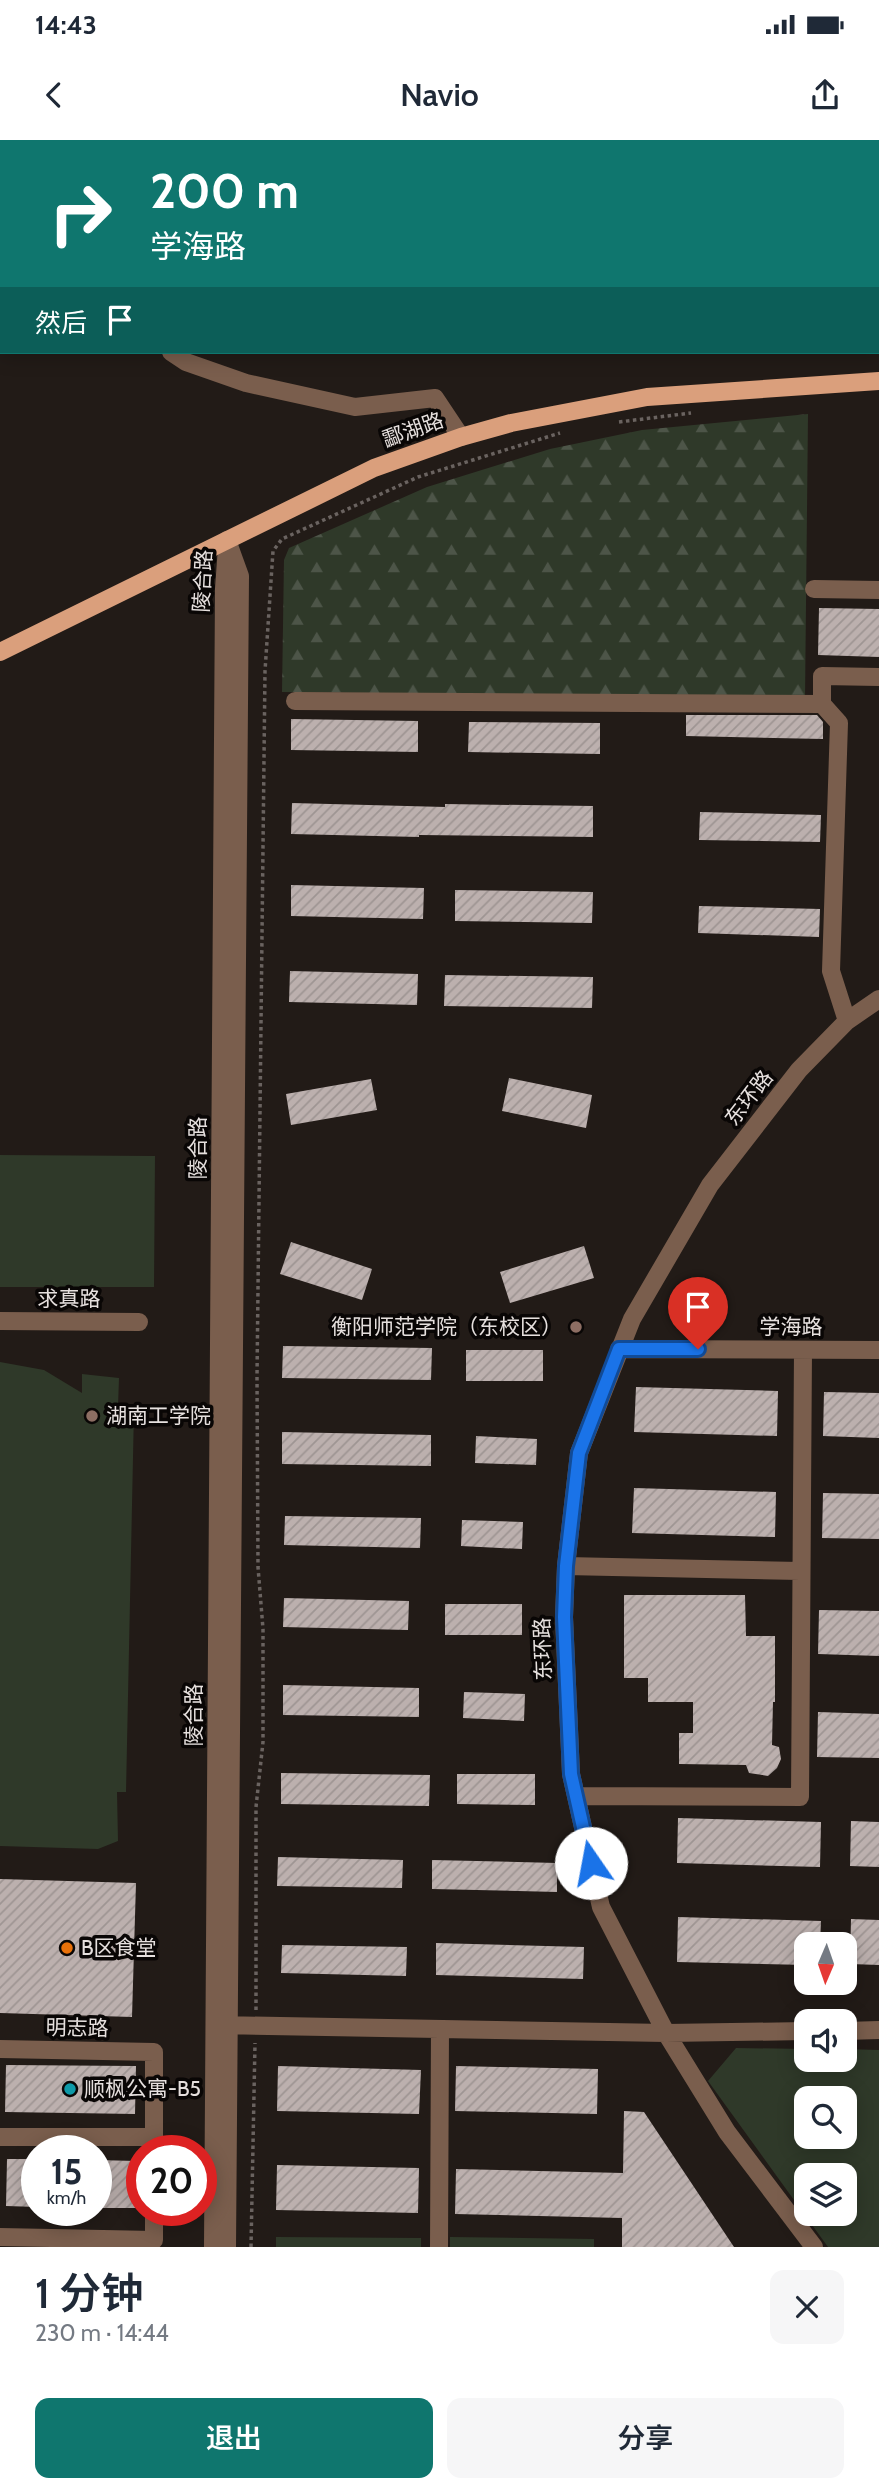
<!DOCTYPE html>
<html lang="zh">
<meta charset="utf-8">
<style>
body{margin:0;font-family:Cabin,"Noto Sans SC",sans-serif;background:#f6f6f7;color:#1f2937;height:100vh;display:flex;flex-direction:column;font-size:26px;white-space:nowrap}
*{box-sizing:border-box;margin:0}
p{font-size:23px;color:#747a83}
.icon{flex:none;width:38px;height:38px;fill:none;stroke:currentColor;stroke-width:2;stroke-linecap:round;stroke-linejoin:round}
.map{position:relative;height:2107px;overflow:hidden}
.panel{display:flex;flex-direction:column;background:#fff;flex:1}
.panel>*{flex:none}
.guide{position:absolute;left:0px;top:0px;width:880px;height:214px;box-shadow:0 4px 18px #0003;background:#0f766e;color:#fff;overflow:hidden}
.needle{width:46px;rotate:182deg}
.tools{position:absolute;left:794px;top:1792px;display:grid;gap:14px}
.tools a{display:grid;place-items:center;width:63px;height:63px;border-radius:14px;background:#fff;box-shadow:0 4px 18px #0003;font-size:35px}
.speed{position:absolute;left:21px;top:1995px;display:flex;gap:14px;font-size:35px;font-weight:700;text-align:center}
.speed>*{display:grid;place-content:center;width:91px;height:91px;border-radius:50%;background:#fff;box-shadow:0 4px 18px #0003;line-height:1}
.speed small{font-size:18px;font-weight:400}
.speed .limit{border:10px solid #d22;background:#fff;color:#111}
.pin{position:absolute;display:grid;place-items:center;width:60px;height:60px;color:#fff;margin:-72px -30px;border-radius:50% 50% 50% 0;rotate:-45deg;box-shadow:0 0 7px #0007}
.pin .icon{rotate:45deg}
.me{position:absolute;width:77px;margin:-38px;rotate:348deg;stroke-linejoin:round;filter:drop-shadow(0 0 5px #0008)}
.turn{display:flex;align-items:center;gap:24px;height:147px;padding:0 35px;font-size:32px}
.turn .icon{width:91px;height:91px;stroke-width:2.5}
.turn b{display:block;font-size:49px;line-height:60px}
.then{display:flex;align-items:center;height:66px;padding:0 35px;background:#0003;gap:14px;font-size:26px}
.round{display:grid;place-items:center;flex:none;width:74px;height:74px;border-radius:14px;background:#f6f6f7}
.overview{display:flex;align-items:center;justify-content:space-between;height:119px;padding:0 35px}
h1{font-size:42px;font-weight:600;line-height:52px}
.button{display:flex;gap:14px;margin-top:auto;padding:14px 35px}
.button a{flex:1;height:80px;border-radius:14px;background:#0f766e;color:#fff;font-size:28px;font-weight:600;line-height:80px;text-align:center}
.button a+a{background:#f6f6f7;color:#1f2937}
.status{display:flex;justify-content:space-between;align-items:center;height:49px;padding:0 35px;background:#fff;direction:ltr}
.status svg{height:19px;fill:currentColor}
header{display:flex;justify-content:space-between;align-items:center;height:91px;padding:0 35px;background:#fff;font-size:32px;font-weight:600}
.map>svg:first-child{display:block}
.green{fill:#2f3929;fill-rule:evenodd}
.forest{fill:url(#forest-firs)}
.building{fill:url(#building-hatch)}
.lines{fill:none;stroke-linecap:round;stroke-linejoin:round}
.path{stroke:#6a6360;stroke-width:3.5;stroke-dasharray:3.5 3.5;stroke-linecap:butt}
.minor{stroke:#7a5e4d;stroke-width:18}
.major{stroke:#da9f7c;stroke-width:18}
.route-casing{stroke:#114b97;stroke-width:18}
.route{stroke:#1a73e8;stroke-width:12}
.education-dot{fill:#8d6e63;stroke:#090605;stroke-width:2.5}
.food-dot{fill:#e8710a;stroke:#090605;stroke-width:2.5}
.culture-dot{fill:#0f9aa8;stroke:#090605;stroke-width:2.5}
.labels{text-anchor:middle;stroke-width:7;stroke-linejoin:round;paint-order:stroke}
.street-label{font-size:21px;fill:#e6e0de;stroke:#090605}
.poi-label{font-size:21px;fill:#e6e0de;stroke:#090605;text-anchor:start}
</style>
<div class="status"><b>14:43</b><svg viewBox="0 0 49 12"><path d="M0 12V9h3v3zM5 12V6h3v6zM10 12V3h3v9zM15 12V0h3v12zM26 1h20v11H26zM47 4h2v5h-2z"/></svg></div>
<header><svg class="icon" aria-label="back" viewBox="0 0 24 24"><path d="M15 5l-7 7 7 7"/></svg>Navio<svg class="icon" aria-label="share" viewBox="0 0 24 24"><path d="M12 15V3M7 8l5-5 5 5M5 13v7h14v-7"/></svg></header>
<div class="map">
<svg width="879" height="2107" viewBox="0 0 879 2107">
<defs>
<pattern id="forest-firs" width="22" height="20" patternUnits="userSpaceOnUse" patternTransform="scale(1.75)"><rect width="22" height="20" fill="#2f3929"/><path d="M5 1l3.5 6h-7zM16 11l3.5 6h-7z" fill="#4d5548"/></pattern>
<pattern id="building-hatch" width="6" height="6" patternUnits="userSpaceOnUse" patternTransform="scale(1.75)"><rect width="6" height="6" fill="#bcb0ae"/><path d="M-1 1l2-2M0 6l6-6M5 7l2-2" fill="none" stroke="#9e9593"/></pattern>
</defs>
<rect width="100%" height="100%" fill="#221b17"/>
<path class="green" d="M0 1015 155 1016 154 1147H0Z
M0 1222 44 1230 82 1253V1234L119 1238 118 1267 134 1270 126 1652H117L118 1701 98 1709 0 1706Z
M736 1908 807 1909V1920H845V1909L879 1910V2107H828L708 1941ZM807 1958H845V1997H807ZM807 2035H845V2074H807Z
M276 2097 421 2098V2107H276Z
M450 2097 594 2099V2107H450Z"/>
<path class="forest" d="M808 274 805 558 282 552 284 420 289 408 427 347 550 309 642 290Z"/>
<path class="building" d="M819 468 879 469V517L818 515Z
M686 575H817L823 582V599L686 596Z
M291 579 418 581V612L291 610Z
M469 582 600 583V614L468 612Z
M292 663 445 667V664L593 666V697L419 695V697L291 694Z
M700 672 821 675 820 702 699 700Z
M291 745 424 748 423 779 291 776Z
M455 750 593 752 592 783 455 781Z
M699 766 820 769 819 797 698 793Z
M290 831 418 834 417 865 289 862Z
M445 835 593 837 592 868 444 866Z
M509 938 592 955 586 988 502 971Z
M371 939 377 970 291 985 286 954Z
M291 1102 372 1129 362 1160 280 1134Z
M584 1106 594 1138 510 1163 500 1132Z
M283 1206 432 1208 431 1240 282 1238Z
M466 1210H543V1241H466Z
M636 1247 778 1251 777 1296 634 1292Z
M824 1252 879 1253V1298L823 1296Z
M282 1292 431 1295V1326L282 1324Z
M476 1296 537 1299 536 1325 475 1323Z
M634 1348 776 1352 775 1397 632 1393Z
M823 1353 879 1354V1399L822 1398Z
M285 1376 421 1378 420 1408 284 1405Z
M462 1380 523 1382 522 1409 461 1406Z
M624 1455H745L746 1496H775V1562H773L772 1605 779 1607 781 1619 777 1628 768 1636 749 1633 746 1625 679 1624V1593H693V1562H648V1538H624Z
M284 1458 409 1461 408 1490 283 1487Z
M445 1464H522V1495H445Z
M819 1470 879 1471V1516L818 1514Z
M283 1545 419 1548V1577L283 1575Z
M464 1552 525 1554 524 1581 463 1578Z
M818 1572 879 1574V1618L817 1617Z
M281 1633 430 1635 429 1666 281 1664Z
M457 1634H535V1665L457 1664Z
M678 1678 821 1682 820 1727 677 1723Z
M851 1681 879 1682V1727L850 1726Z
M278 1717 403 1720 402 1748 277 1746Z
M432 1720 557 1723V1752L432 1749Z
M0 1739 136 1743 132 1877 0 1873Z
M678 1777 821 1781 820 1804H807V1825L677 1822Z
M851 1779 879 1780V1825L850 1824Z
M436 1803 584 1807 583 1839 436 1835Z
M282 1805 407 1807 406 1836 281 1833Z
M6 1925 136 1926 135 1974 5 1972Z
M278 1926 421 1930 419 1974 277 1971Z
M456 1926 598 1929 597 1974 455 1971Z
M624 1971 644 1972 734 2107H622V2078L455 2074 456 2029 623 2033Z
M7 2019H37V2067L6 2066Z
M96 2020 137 2021 136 2068H96Z
M277 2025 419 2028 418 2073 276 2070Z"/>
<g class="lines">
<path class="path" d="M619 282 691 273
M256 1870V1667L263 1602V1489L258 1427 257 1237 265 531 273 411 282 399 418 337 560 293
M251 2107 255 1903"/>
<path class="minor" d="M58 0 59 2
M171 212 186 222 246 243 355 267 435 258 461 297
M814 449 879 450
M295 561 822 564V536L879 537
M822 564 839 583 831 831 847 881
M0 1181 139 1182
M619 1209 879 1210
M566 1426 800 1431
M577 1656 800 1657 803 1210
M219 1885 666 1893 807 1891
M845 1891 879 1890
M0 1909 154 1912V2011
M0 1997H154
M0 2097 154 2100V2070
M213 2107 224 449 227 407
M227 2107 240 436 227 400
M439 2107 440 1889
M814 2107 727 1992 666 1893 601 1767 571 1634 564 1477 566 1426 579 1313 632 1179 710 1045 799 930 847 881 879 859"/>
<path class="major" d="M0 512 374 328 461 297 511 283 647 257 879 241"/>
</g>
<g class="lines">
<g class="route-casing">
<path id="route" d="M591 1723 571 1634 564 1477 566 1426 579 1313 619 1209H698"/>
</g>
<use href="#route" class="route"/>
</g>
<g class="education-dot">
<circle cx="576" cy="1187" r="7"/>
<circle cx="92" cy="1276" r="7"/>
</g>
<circle class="food-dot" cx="67" cy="1808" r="7"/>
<circle class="culture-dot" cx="70" cy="1949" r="7"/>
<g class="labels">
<g class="street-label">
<text transform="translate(413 290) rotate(-20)" y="7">酃湖路</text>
<text transform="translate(203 441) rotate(-87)" y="7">陵合路</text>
<text transform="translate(749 958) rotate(-52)" y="7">东环路</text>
<text transform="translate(198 1008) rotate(-90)" y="7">陵合路</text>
<text x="69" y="1166">求真路</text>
<text x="791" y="1194">学海路</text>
<text transform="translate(543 1509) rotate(-92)" y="7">东环路</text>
<text transform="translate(194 1575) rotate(-90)" y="7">陵合路</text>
<text transform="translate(77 1888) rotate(1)" y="7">明志路</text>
</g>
<g class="poi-label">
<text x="562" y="1194" text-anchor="end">衡阳师范学院（东校区）</text>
<text x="106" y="1283">湖南工学院</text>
<text x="81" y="1815">B区食堂</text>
<text x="84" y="1956">顺枫公寓-B5</text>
</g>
</g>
</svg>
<div class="tools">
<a><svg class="needle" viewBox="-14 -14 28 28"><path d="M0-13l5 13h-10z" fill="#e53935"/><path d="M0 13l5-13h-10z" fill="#747a83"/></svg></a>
<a><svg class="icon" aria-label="sound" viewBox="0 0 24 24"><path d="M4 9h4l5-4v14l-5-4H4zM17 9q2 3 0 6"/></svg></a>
<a><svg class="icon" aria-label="search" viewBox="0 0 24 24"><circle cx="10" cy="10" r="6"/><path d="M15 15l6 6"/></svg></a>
<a><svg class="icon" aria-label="layers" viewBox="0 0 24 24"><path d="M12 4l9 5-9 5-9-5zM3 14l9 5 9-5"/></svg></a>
</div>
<div class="speed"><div>15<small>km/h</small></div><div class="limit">20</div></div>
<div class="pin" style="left:698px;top:1209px;background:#d93025"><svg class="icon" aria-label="arrive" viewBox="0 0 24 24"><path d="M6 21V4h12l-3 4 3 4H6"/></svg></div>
<svg class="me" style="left:591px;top:1723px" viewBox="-20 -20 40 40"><circle r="19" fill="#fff"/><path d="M0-13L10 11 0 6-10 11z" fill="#1a73e8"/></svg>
<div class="guide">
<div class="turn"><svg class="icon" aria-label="right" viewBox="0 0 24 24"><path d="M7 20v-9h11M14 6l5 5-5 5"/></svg><div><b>200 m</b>学海路</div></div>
<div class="then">然后<svg class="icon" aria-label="arrive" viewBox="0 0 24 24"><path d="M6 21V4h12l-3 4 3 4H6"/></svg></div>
</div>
</div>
<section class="panel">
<div class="overview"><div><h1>1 分钟</h1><p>230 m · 14:44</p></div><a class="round"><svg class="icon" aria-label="close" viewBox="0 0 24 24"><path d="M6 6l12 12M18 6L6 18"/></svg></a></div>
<div class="button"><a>退出</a><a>分享</a></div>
</section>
